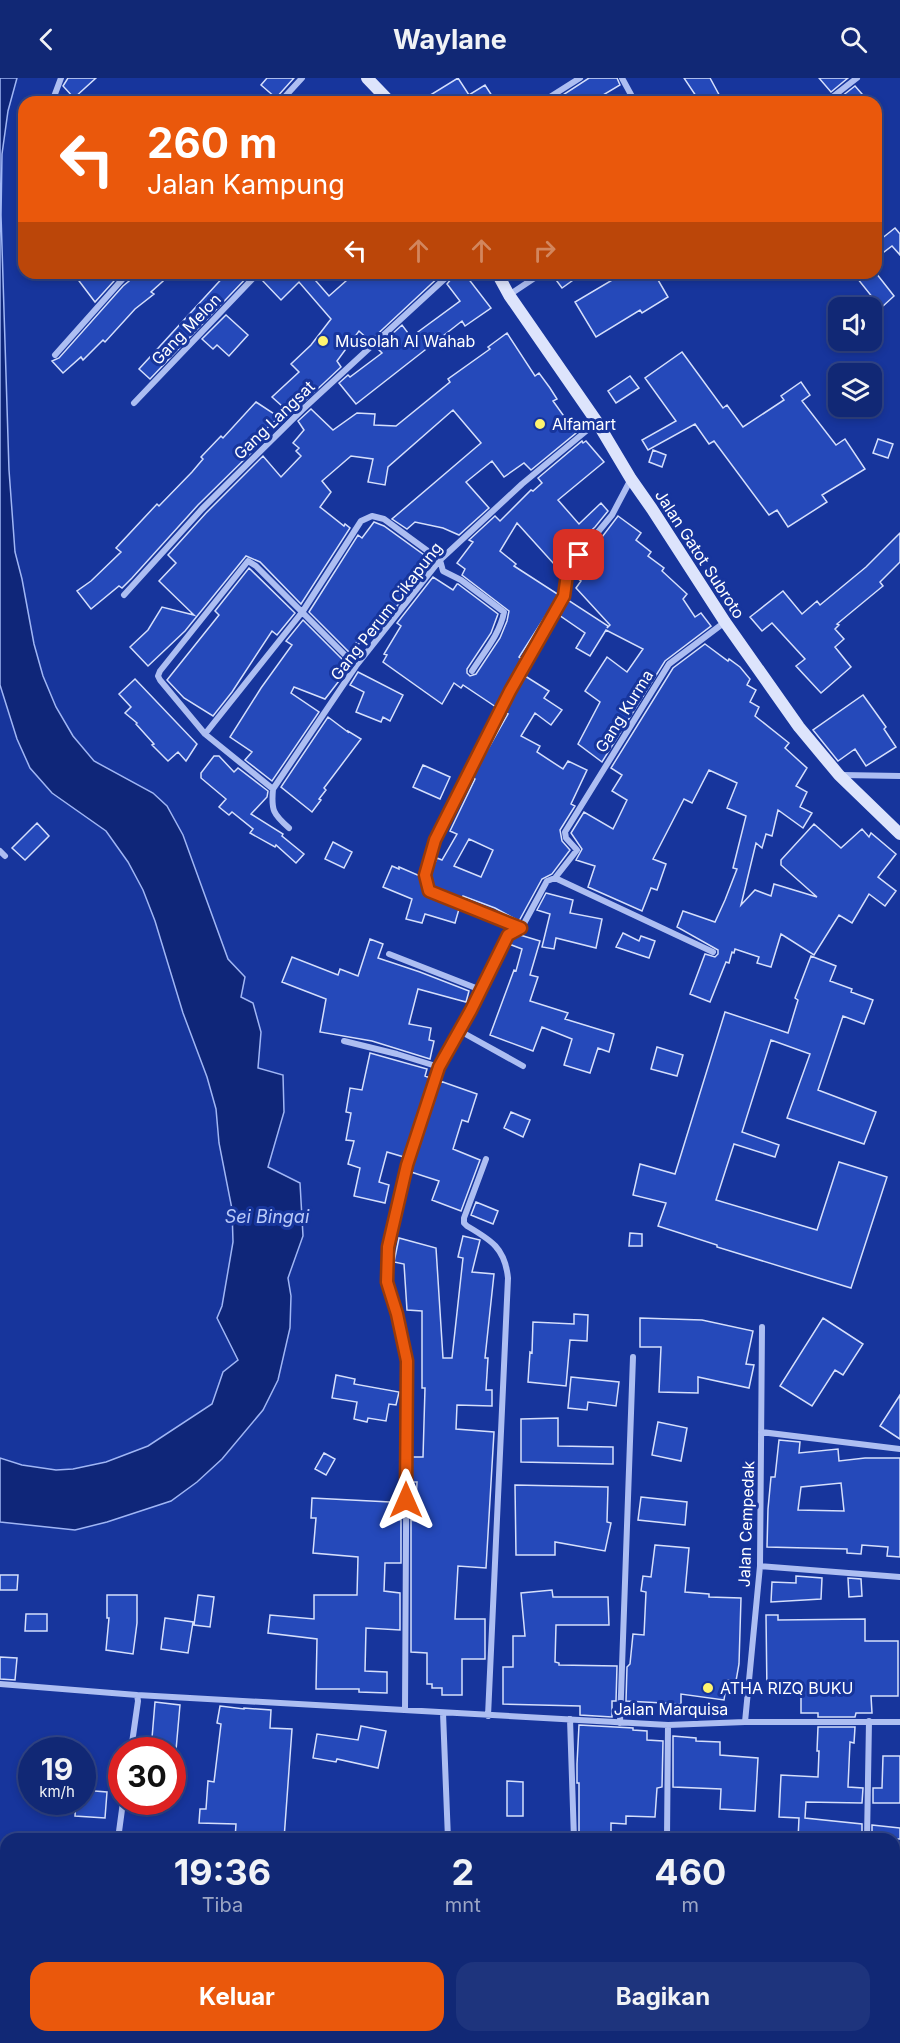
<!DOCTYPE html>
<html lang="id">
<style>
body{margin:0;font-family:Inter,sans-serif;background:#1e347d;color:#f1f3f6;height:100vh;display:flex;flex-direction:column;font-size:22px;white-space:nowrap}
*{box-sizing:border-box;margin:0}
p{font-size:20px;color:#9ca6c5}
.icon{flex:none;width:33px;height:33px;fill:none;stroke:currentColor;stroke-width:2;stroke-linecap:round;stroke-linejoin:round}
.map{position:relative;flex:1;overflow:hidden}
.drawer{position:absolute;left:0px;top:1755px;width:900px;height:210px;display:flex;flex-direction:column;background:#112875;border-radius:18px 18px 0 0;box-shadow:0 3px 9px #0003,0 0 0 2px #304487}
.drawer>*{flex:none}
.banner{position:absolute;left:18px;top:18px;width:864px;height:183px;border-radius:18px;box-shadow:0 3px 9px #0003,0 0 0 2px #304487;background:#ea580c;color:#fff;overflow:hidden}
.controls{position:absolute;left:828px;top:219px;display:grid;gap:12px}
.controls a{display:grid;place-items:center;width:54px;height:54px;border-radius:12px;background:#112875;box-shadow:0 3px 9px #0003,0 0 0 2px #304487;font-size:30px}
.speed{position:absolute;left:18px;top:1659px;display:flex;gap:12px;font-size:30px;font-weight:700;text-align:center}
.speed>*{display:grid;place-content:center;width:78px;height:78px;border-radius:50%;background:#112875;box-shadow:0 3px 9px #0003,0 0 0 2px #304487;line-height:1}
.speed small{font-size:15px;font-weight:400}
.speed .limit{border:9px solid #d22;background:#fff;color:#111}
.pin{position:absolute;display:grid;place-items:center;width:51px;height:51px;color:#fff;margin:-26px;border-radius:12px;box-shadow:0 3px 9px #0006}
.me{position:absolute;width:66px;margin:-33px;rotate:0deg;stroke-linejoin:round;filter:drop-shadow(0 0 4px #0008)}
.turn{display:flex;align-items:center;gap:21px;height:126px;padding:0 30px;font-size:27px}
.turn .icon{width:78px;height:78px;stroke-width:2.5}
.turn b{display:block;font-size:42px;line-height:51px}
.lanes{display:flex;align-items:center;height:57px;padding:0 30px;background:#0003;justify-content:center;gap:30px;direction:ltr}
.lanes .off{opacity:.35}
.eta{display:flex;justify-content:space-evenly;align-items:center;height:102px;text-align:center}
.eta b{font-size:36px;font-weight:700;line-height:42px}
.action{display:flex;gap:12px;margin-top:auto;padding:12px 30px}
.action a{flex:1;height:69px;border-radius:18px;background:#ea580c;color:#fff;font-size:24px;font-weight:700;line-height:69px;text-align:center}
.action a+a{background:#1e347d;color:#f1f3f6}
header{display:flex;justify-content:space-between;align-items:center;height:78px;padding:0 30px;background:#112875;font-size:27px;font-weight:700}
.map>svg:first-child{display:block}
.water{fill:#0f2679;stroke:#a0b6f5;stroke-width:1.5}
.building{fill:#2549ba;stroke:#d5dffc;stroke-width:1.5;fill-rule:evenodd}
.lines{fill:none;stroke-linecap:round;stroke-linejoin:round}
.street{stroke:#adbef2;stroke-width:6}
.secondary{stroke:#dde4fc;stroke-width:12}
.route-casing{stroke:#983908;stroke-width:15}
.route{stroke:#ea580c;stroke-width:10}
.poi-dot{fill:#fff46f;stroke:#17359c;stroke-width:2}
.labels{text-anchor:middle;stroke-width:6;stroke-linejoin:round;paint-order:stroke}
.street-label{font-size:16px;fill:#fff;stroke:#17359c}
.poi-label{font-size:16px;fill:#fff;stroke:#17359c;text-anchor:start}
.water-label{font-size:18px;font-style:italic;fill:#bacaf9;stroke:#17359c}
</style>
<header><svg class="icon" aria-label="back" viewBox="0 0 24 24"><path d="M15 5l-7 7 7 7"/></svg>Waylane<svg class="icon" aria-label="search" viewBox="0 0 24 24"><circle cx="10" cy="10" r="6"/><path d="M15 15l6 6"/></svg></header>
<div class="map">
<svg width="900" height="1965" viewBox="0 0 900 1965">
<rect width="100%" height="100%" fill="#17359c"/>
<path class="water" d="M0 0H17L8 33 2 76 1 137 9 392 15 474 22 501 34 566 43 598 56 629 73 658 94 683 153 715 167 728 183 757 228 881 245 899 241 919 253 925 261 954 258 990 283 997 284 1034 268 1089 300 1105 303 1158 288 1200 291 1218 290 1250 278 1302 263 1332 222 1381 197 1404 171 1423 107 1444 75 1452 0 1444V1380L22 1387 56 1392 73 1391 106 1384 148 1368 212 1326 223 1294 238 1282 217 1240 222 1228 233 1164 232 1131 219 1065 216 1031 207 999 183 935 155 843 143 812 128 784 106 753 52 715 30 690 17 661 0 607Z"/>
<path class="building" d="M68 0H96L74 20 63 8Z
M267 0H294L276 20 261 7Z
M458 0 469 17 485 7 496 24H419Z
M589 0H617L620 7 603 17 607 24H552Z
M684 0H710L723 24H700Z
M819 0H848L831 14Z
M855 8 869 24H839L837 22Z
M895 150 900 156V177L892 168 876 180V165Z
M73 195H108L114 203 95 224Z
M139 195H172L151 214 154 216 135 231 105 264 103 262 83 282 81 279 63 295 52 283 59 280 123 208Z
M227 195H251L150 301 139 291Z
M263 195H309L329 218 355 195H443L370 263 359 253 337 283 341 289 291 336 272 319 299 294 291 286 311 267 331 241 299 204 281 222 260 200Z
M456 195H464L491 230 465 248 462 243 356 326 339 305 348 297 350 299 382 275 377 270 402 247 411 259 460 223 447 206Z
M551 195H583L562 210Z
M624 195H654L668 219 642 235 640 232 596 259 575 224Z
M853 195H876L894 218 882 229 874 219 873 220Z
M226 237 248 257 229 278 217 267 213 271 202 261Z
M507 255 535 298 539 295 550 310 557 321 553 323 576 355 531 392 524 385 504 399 492 383 466 404 489 430 459 457 443 450 415 444 407 451 392 441 481 365 453 332 388 389 385 407 368 404 373 381 351 378 322 403 331 414 320 429 344 448 345 446 350 450 301 526 260 484 246 478 185 553 148 588 130 569 148 552 162 529 194 537 159 503 176 485 168 477 206 435 263 378 281 399 301 378 296 373 299 370 293 365 304 352 298 343 311 331 333 352 357 335 375 336 374 347 396 348 450 304 448 301 490 271 488 269Z
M682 274 723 330 727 327 743 349 784 322 781 318 801 304 810 317 802 323 836 367 845 361 865 391 822 417 827 424 788 449 777 432 769 437 714 363 709 366 695 346 648 372 642 362 676 343 645 300Z
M630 298 639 310 616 325 608 313Z
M256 324 279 339 263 354 264 356 253 368 256 370 198 427 132 500 122 510 119 508 91 531 77 513 91 503 121 474 116 470 157 426 159 428 192 394 203 381 201 379 221 358 223 360Z
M878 361 893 366 888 380 873 375Z
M582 363 583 365 586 363 604 384 558 422 579 446 601 425 608 433 595 449 554 486 517 445 500 473 516 486 514 488 559 517 519 579 522 581 496 629 463 607 461 610 454 605 442 626 383 584 387 577 384 576 401 548 397 545 433 499 453 512 457 506H458L498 536 491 555 467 591V595L470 598 476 596 500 560 507 543 509 533 462 497 465 491 457 485 473 464 469 462 495 438 500 443 531 412 533 413 542 405 538 400Z
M653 372 666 377 662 389 649 384Z
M618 438 641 455 636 462 651 474 648 478 664 490 662 493 687 516 683 521 695 539 701 535 711 548 665 583 602 684 578 666 600 624 585 613 607 579 627 594 643 571 606 552 590 578 576 570 585 555 559 537 568 522 608 548 607 550 610 547 576 510 581 503 573 497Z
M374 444 384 448 431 482 423 492 425 493 389 538 383 532 358 567 356 565 349 574 309 534 358 457 362 460Z
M900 455V484L880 504 883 508 837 546 839 547 835 551 844 561 835 569 851 589 821 615 796 588 805 581 772 545 762 553 750 539 783 513 802 536 817 523 820 527 866 489Z
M249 490 295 535 277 557 272 553 232 614 213 638 184 620 167 602 219 537 215 533Z
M303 542 343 582 340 585 349 590 325 621 294 609 291 615 319 634 272 703 245 682 252 674 230 659 261 610 292 567 286 563Z
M705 566 728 583 729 581 740 589 750 601 747 607 756 612 750 624 759 629 755 638 789 665 785 670 807 690 796 708 807 714 800 729 812 735 803 750 778 732 772 758 766 756 762 770 756 765 741 827 755 812 771 818 774 806 817 819 781 787V782L814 746 841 770 862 751 869 759 871 755 896 776 878 799 896 813 885 828 869 816 852 845 839 837 814 877 781 856 771 889 757 885 759 879 735 871 734 875 732 874 729 885 726 884 710 924 690 916 705 876 715 879 718 876V872L677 849 683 833 715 844 725 822 737 791 733 790 746 738 727 730 737 705 709 692 692 725 684 721 653 781 666 786 657 812 651 810 642 833 588 809 595 788 576 782 582 771 571 755 584 734 613 751 627 722 612 713 622 697 611 690 673 590Z
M358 594 403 617 390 643 383 639 381 644 356 634 364 614 350 607Z
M525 598 549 613 544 620 562 632 551 647 535 635 521 658 540 668 537 674 563 691 568 683 587 692 571 726 575 728 560 752 562 763 570 772 552 796 542 801 519 843 495 830 463 818 462 821 433 809 430 797 437 780 442 782 457 756 450 753 475 701 472 699 508 636 505 635ZM469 761 493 772 481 799 454 788Z
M135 601 197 666 186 683 178 674 168 683 152 667 154 666 136 646 137 645 125 635 131 629 119 616Z
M863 617 886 649 884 651 896 669 866 688 855 671 838 683 813 652Z
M328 639 348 654V653L361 661 324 710 326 712 319 721 321 722 312 734 281 709Z
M214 678H219L234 694 238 690 268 713 267 719 251 736 283 756 282 758 304 776 296 785 276 767 275 769 250 755 253 751 232 734 229 737 219 729 226 721 201 700V695Z
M423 687 450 699 440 721 413 709Z
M37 745 49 758 25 782 12 770Z
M333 764 352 774 344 790 325 781Z
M392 788 399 791V789L420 798 425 817 459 831 455 845 425 836 422 845 406 841 412 821 383 809Z
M546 815 573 822 570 835 602 841 596 870 556 860 554 871 542 869 550 836 537 832Z
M623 855 639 863 641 858 655 863 649 880 616 869Z
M520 857 540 863 530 897 538 899 530 923 568 935 565 941 614 956 609 974 598 970 590 995 564 987 572 961 542 949 533 973 490 957 514 892 516 893 522 871 509 866 512 861Z
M370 861 383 866 378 880 420 894 469 913 466 924 418 911 409 946 431 950 429 962 434 963 430 981 372 963 320 954 326 921 282 904 292 879 338 897 340 891 358 898Z
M811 878 836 888 830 903 852 911 851 914 873 922 864 946 843 938 818 1012 876 1034 864 1066 787 1040 810 976 771 962 742 1054 779 1067 775 1079 734 1066 716 1122 817 1152 839 1084 887 1099 851 1210 717 1169V1167L658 1148 666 1125 633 1117 640 1086 675 1096 725 934 788 955 798 922 795 920Z
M657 969 683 977 677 998 651 991Z
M370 975 427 991 425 998 430 1000 404 1079 387 1074 379 1104 389 1107 385 1125 354 1118 360 1090 348 1086 354 1063 346 1062 351 1035 346 1034 350 1010 362 1012Z
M440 1003 477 1016 468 1044 462 1042 453 1071 480 1082 461 1133 432 1122 439 1103 411 1094Z
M511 1034 530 1042 523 1059 504 1050Z
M476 1124 498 1133 493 1146 471 1137Z
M630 1155 642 1156V1168H629Z
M463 1158 480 1162 472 1194 494 1196 485 1280H488L486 1312H492V1328L457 1327 456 1351 494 1354 486 1490 458 1488 455 1541H485V1581H462V1617H442V1610H432V1606H427V1575L411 1574V1442L415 1443 417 1404H412V1379H423L425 1310H422V1233L407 1232 404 1186 394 1184 399 1160 436 1170 443 1280H452L463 1180 458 1179Z
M574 1236 588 1237 587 1263 570 1262 566 1308 528 1304 530 1274 532 1275 533 1244 574 1246Z
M640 1240 702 1242 753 1253 746 1286 754 1287 749 1310 698 1299V1315L659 1314 661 1269H640Z
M823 1240 863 1266 843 1297 835 1292 812 1328 780 1308Z
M336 1297 355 1301 354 1306 399 1314 396 1327 389 1326 386 1343 368 1340 367 1344 354 1341 357 1324 332 1320Z
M571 1299 619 1304 616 1328 588 1324 587 1332 568 1330Z
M900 1317V1361L880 1348Z
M558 1340V1368L613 1369V1386L521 1384V1341Z
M658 1344 687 1350 681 1383 652 1377Z
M779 1362 800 1364 799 1375 838 1371 839 1383 865 1380H900V1479L887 1478 888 1469 862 1467 861 1476 847 1475V1471L767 1469 768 1431 771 1399H775ZM841 1405 844 1433 798 1432 801 1409Z
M324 1375 335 1381 326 1397 315 1391Z
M515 1407 608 1409 607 1444 611 1445 605 1473 555 1464V1477H516Z
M641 1419 687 1424 685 1447 638 1442Z
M312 1420 390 1424V1441L401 1442V1485H385L384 1513 400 1515V1552L366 1550 365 1593 387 1594V1615L359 1614V1611H316L317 1561 268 1555 270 1537 314 1541V1517H357L358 1479 313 1475 316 1440H311Z
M655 1467 689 1470 685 1514 709 1516V1519L741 1520 739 1586 736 1603 727 1602 724 1622 681 1616V1626L626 1623 627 1589 630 1586 633 1556 644 1557 646 1514 641 1513 643 1498 651 1499Z
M0 1497H18L17 1512H0Z
M796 1498 822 1500 821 1521 771 1524 772 1504 796 1505Z
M848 1500 861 1501 862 1518 849 1519Z
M552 1512 553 1519H608L609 1547H556L555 1584 559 1585V1587L617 1588 616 1623H612V1639L580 1637V1628L503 1626V1589H513V1558H525L521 1515Z
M107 1517H137V1545L133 1576 106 1572 109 1540H107Z
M198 1517 214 1519 210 1549 194 1547Z
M26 1536H47V1553H25Z
M766 1537H778V1542L865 1541V1563H898V1618H871L872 1635H856L855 1639H818V1635H801V1616H767Z
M165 1540 193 1544 188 1575 161 1571Z
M0 1579 17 1580 15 1602 0 1601Z
M155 1624 180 1627 176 1672H151Z
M220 1628 244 1631V1630L271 1632 270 1650 292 1651 284 1761H235L236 1746 199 1745 200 1731H206L208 1703 214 1704 221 1646 217 1645Z
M579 1647 633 1650V1652L647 1653V1662L663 1663 662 1709 657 1710 655 1739 626 1738V1746L611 1745V1761H579V1705H577V1686Z
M361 1648 386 1653 378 1690 337 1681 336 1684 313 1680 317 1656 358 1662Z
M818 1649H855L854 1665 850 1664 848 1709 863 1710 862 1725 806 1724 805 1740 862 1746V1761H798L799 1740 779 1739 781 1697 818 1699 819 1673H817Z
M673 1658 696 1660V1663L720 1664V1677L758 1680 755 1733 720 1731 721 1711 673 1709Z
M883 1678H900V1725H873V1710H882Z
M507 1703 523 1704V1738H507Z
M82 1712 107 1714 105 1740 75 1738 76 1724H82Z
M872 1747 900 1750V1761H872Z"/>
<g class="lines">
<path class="street" d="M622 0 635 24
M52 24 61 0
M280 24 302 0
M542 24 580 0
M826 24 857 0
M509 217 542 195
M55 277 128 195
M134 325 258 195
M124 517 202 431 302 332 451 195
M205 656 303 533 361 443 372 438 384 441 440 482 443 493 461 502 504 534C500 556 484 574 472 593
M842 697 900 698
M273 711 205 656 160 602 158 598 160 593 248 483 256 488 356 588
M289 750C273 736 271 732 273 711L356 588 440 482 522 406 597 344
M0 773 5 778
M555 800 713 874
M521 851 429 813 425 797 435 762 510 613 564 518 567 496 579 477 612 437 631 401
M389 876 481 912
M460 953 523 988
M344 963 397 976 439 989
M486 1081 464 1140V1145L467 1148C491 1162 505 1170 508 1200L488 1638
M761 1354 900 1371
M760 1488 900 1499
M0 1606 137 1617 668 1647 745 1644H900
M405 1632 407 1283 397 1236 387 1205 388 1169 407 1087 439 989 481 912 508 857 521 851 547 803 555 800 577 772 566 760 565 754 669 586 725 544
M443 1635 448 1761
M570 1641 574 1761
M745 1644 760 1488 762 1249
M620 1645 633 1279
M131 1672 138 1623 137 1617
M118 1761 123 1724
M667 1761 668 1647
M739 1761V1758
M867 1761 869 1643
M0 1836H6
M453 1959V1965
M580 1959V1965
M669 1959V1965
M86 1965 87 1959
M738 1965V1959
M853 1965 854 1959"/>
<path class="secondary" d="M367 0 390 24
M497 195 509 217 597 344 631 401 652 431 725 544 799 649 839 697 900 756"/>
</g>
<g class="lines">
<g class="route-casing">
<path id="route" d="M406 1422 407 1283 397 1236 387 1204 388 1169 407 1087 439 989 471 932 508 857 521 850 429 813 425 797 435 762 510 613 564 518 567 496 579 477"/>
</g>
<use href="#route" class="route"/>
</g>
<g class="poi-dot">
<circle cx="323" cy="263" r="6"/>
<circle cx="540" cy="346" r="6"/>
<circle cx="708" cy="1610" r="6"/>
</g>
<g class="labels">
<g class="street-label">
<text transform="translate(186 251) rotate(-46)" y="6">Gang Melon</text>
<text transform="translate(274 342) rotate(-44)" y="6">Gang Langsat</text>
<text transform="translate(700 476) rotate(57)" y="6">Jalan Gatot Subroto</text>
<text transform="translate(386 533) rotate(-52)" y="6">Gang Perum Cikapung</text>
<text transform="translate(624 633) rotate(-58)" y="6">Gang Kurma</text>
<text transform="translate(746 1446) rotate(-88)" y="6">Jalan Cempedak</text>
<text x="671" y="1637">Jalan Marquisa</text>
</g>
<g class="poi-label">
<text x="335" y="269">Musolah Al Wahab</text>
<text x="552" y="352">Alfamart</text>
<text x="720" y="1616">ATHA RIZQ BUKU</text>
</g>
<g class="water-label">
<text x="267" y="1145">Sei Bingai</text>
</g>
</g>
</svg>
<div class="controls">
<a><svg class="icon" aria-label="sound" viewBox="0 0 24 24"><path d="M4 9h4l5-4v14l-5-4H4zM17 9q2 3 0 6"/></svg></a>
<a><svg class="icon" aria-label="layers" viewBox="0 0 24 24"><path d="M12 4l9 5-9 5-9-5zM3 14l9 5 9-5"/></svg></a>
</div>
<div class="speed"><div>19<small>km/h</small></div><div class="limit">30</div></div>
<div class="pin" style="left:579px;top:477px;background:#d93025"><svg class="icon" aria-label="arrive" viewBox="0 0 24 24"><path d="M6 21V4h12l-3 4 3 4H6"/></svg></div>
<svg class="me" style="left:406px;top:1422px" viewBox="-20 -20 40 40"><path d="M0-17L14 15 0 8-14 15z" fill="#ea580c" stroke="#fff" stroke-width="4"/></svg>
<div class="banner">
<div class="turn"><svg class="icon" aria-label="left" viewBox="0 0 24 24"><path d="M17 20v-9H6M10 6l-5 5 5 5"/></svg><div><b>260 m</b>Jalan Kampung</div></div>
<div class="lanes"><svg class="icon" aria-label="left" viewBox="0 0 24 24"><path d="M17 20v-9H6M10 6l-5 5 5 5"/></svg><svg class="icon off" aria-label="ahead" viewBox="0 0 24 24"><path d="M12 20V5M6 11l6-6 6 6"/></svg><svg class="icon off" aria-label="ahead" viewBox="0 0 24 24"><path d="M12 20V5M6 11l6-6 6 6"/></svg><svg class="icon off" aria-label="right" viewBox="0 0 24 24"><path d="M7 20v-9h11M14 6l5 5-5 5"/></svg></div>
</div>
<section class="drawer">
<div class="eta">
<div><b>19:36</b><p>Tiba</p></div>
<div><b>2</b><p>mnt</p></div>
<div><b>460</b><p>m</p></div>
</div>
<div class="action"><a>Keluar</a><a>Bagikan</a></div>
</section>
</div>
